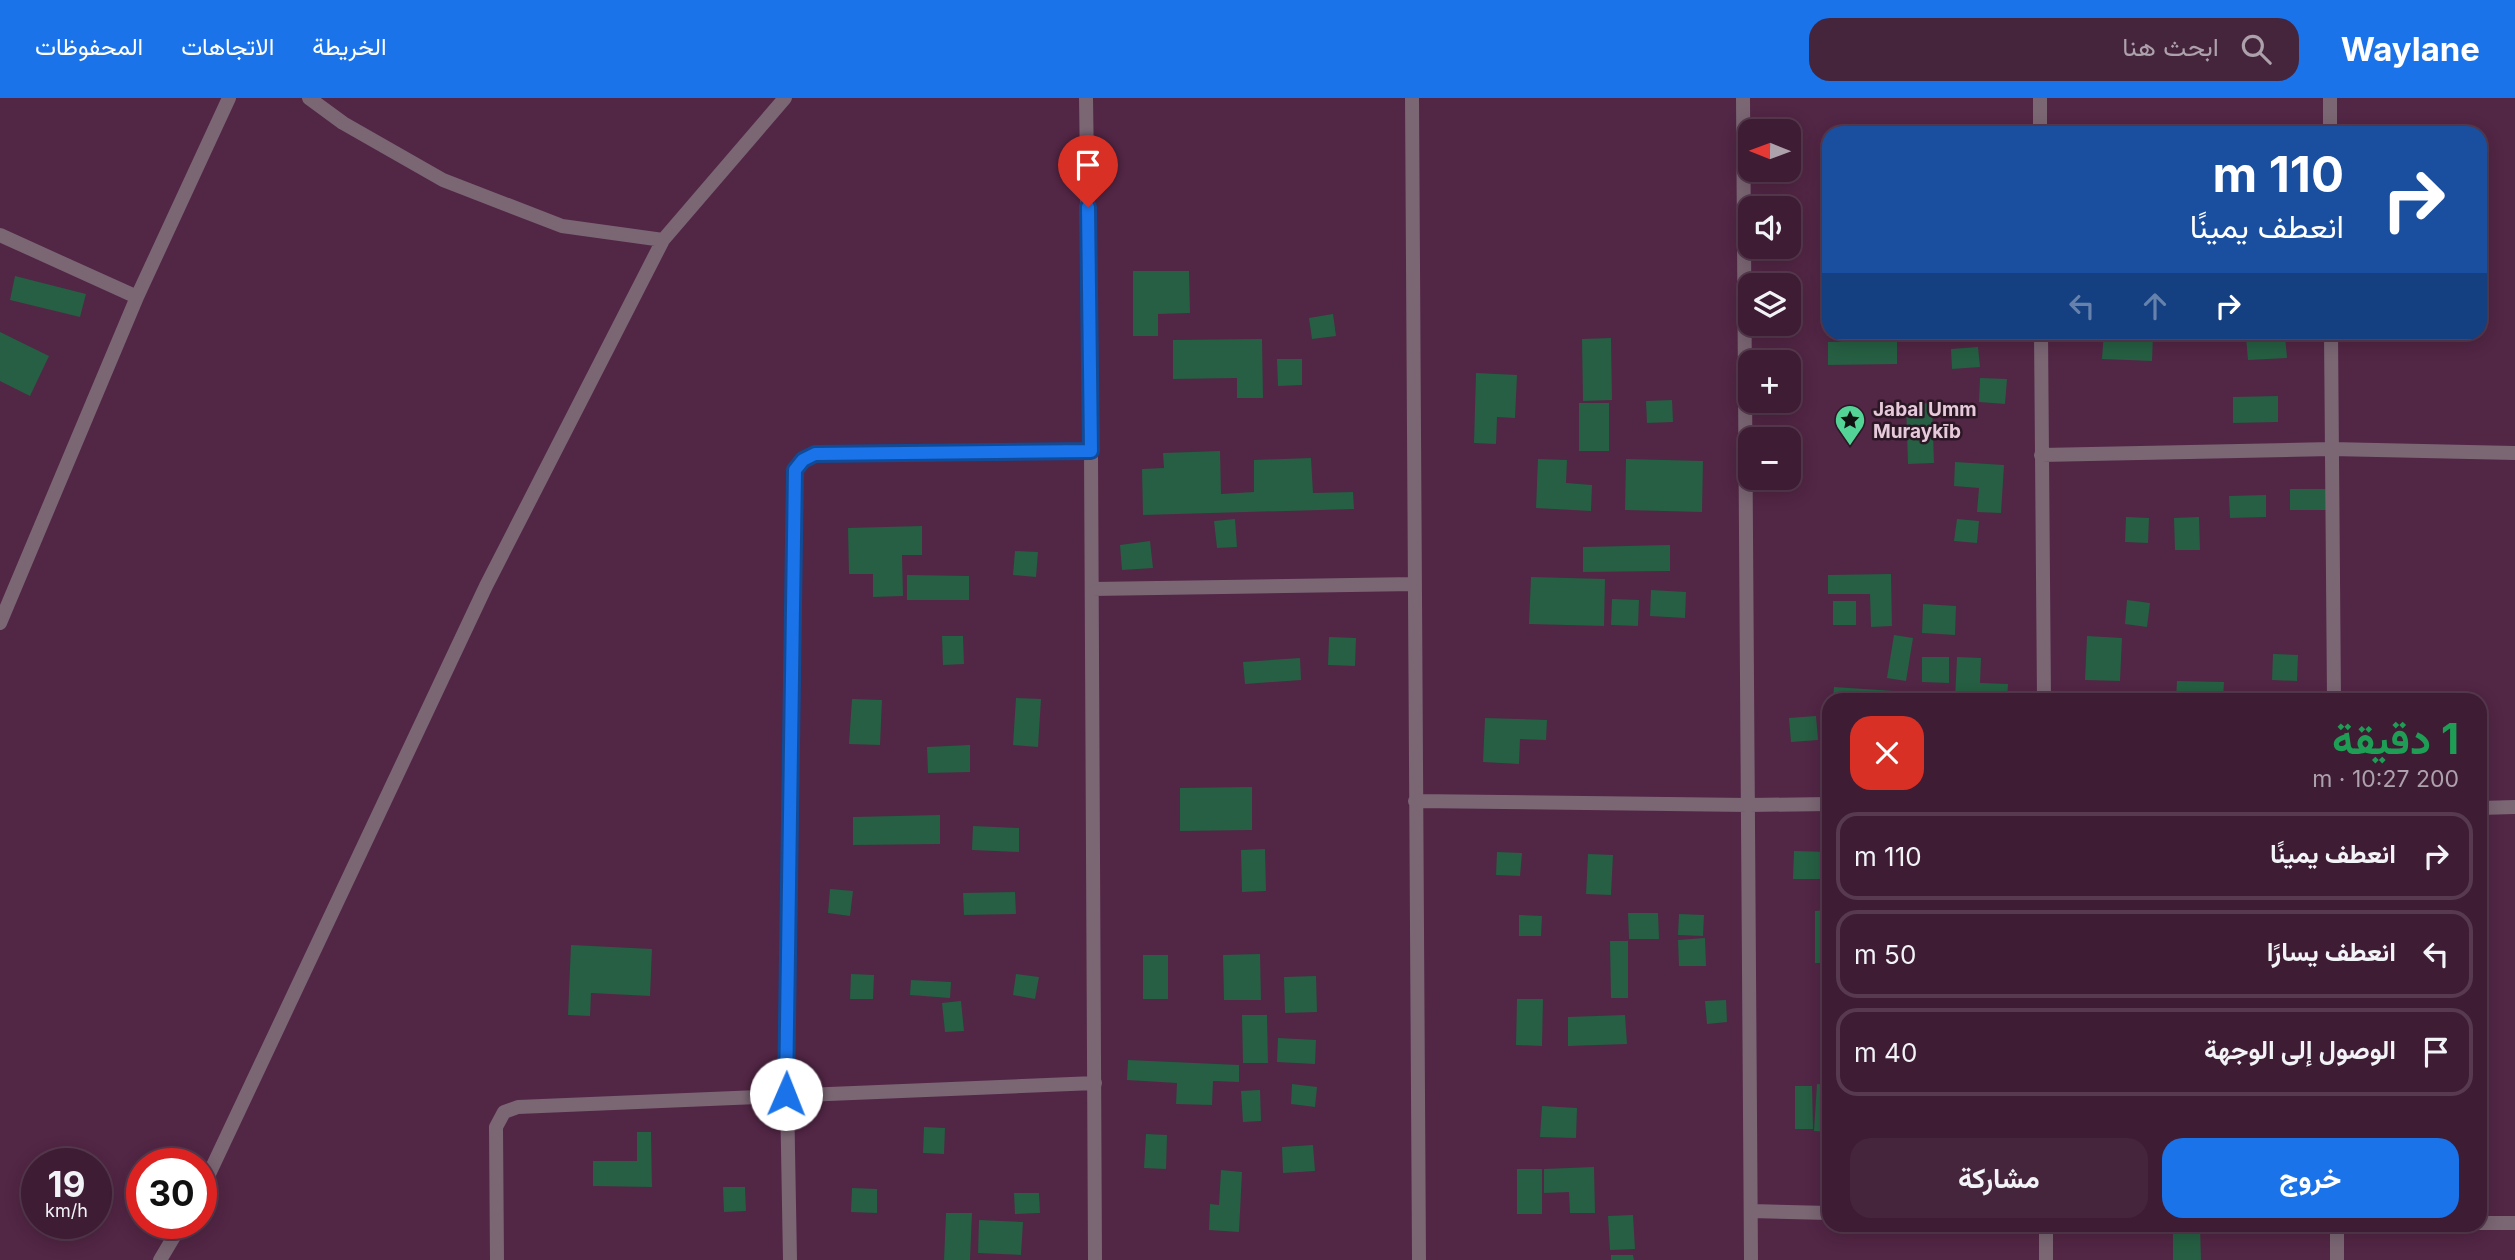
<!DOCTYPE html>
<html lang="ar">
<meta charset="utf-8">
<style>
body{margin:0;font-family:Inter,Vazirmatn,sans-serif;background:#45253c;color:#f1f3f6;direction:rtl;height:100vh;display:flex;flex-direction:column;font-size:26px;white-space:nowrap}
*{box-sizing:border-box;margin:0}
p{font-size:23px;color:#ada1ac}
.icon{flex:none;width:38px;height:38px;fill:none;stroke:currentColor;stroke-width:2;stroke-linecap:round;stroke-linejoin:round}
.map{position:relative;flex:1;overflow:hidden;direction:ltr}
.drawer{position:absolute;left:1822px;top:595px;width:665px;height:539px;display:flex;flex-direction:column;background:#3e1c34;border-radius:21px;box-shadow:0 4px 18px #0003,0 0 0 2px #573a4f;direction:rtl}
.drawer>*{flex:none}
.hud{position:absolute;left:1822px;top:28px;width:665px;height:214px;border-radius:21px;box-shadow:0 4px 18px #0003,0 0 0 2px #573a4f;direction:rtl;background:#1a4fa0;color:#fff;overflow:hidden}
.needle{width:46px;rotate:271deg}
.tools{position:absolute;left:1738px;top:21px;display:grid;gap:14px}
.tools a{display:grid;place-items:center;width:63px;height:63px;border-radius:14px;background:#3e1c34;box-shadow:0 4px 18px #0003,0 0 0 2px #573a4f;font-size:35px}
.speed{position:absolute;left:21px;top:1050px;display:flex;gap:14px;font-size:35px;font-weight:700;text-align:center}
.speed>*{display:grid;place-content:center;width:91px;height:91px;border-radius:50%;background:#3e1c34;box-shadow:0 4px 18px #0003,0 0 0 2px #573a4f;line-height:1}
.speed small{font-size:18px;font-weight:400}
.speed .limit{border:10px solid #d22;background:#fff;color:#111}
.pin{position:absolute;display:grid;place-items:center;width:60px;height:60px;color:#fff;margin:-72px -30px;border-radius:50% 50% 50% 0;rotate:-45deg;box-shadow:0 0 7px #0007}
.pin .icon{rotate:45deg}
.me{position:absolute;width:77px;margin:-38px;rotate:1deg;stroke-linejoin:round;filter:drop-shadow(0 0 5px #0008)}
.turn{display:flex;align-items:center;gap:24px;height:147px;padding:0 28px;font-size:32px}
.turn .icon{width:91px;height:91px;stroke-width:2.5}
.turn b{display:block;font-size:49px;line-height:60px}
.lanes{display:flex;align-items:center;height:66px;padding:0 28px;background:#0003;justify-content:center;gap:35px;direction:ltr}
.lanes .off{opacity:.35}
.round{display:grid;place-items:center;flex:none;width:74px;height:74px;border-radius:21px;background:#45253c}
.head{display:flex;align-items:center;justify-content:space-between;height:119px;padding:0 28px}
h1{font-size:42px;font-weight:700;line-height:52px;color:#1e9e55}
.primary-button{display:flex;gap:14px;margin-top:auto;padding:14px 28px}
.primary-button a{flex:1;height:80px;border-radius:21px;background:#1a73e8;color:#fff;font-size:28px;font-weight:700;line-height:80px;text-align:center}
.primary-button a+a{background:#45253c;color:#f1f3f6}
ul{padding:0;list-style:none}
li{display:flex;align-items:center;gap:21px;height:88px;margin:0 14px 10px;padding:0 14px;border:4px solid #573a4f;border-radius:21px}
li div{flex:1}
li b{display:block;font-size:26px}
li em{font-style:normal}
header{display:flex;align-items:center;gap:42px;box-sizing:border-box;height:98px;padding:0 35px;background:#1a73e8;color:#fff}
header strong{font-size:33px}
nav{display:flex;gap:38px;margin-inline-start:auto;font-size:24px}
.search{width:490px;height:63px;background:#45253c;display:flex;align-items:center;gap:18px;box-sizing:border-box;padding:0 24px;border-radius:21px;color:#ada1ac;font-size:26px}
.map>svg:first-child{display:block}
.building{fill:#265f43}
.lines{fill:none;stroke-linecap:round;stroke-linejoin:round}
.minor{stroke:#7b6674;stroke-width:14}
.route-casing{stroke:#114b97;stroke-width:18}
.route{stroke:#1a73e8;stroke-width:12}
.labels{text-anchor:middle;stroke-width:5;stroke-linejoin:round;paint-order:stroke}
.poi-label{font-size:19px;font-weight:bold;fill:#e6cadb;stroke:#2c1825;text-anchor:start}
</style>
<header>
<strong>Waylane</strong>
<div class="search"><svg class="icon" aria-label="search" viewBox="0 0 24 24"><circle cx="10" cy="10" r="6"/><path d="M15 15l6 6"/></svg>ابحث هنا</div>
<nav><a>الخريطة</a><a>الاتجاهات</a><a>المحفوظات</a></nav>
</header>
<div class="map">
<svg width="2515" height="1162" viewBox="0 0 2515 1162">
<rect width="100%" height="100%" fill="#522645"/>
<path class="building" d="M1133 173H1189L1190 215 1158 216V238H1133Z
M15 178 86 196 80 219 10 202Z
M1333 216 1336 238 1312 241 1309 220Z
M0 234 49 258 30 298 0 283Z
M2104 234H2180V239L2153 237 2152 263 2102 261Z
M2285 237 2287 260 2248 262 2246 239Z
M1611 240 1612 302 1583 303 1582 241Z
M1262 241 1263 300H1237V280L1173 281V242Z
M1897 243V266L1828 267V244Z
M1978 249 1980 269 1952 271 1951 251Z
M1277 261H1302V287L1278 288Z
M1476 275 1517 277 1515 320 1497 319 1496 346 1474 345Z
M1980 280 2007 281 2005 306 1979 304Z
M2278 298V324L2233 325V299Z
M1672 302 1673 324 1647 325 1646 303Z
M1579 305H1609V353H1579Z
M1932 305 1934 365 1908 366 1906 306Z
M1220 353 1221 396 1254 394V362L1311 360 1313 395 1353 394 1354 411 1143 417 1142 371 1164 370 1163 355Z
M1538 361 1567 362 1566 385 1592 387 1591 413 1536 410Z
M1626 361 1703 363 1702 414 1625 412Z
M1955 364 2004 367 2001 415 1977 414 1979 390 1954 388Z
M2290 391H2330V412H2290Z
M2266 397V419L2230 420 2229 398Z
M2126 419 2149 420 2148 445 2125 444Z
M2199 419 2200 452H2175L2174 420Z
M1235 421 1237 449 1217 450 1214 423Z
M1957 421 1979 423 1977 445 1954 443Z
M922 428V457H902L903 498 873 499V476H849L848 430Z
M1150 443 1153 470 1122 472 1120 447Z
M1670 447V473L1583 474V449Z
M1015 453 1038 454 1036 479 1013 477Z
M1891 476 1892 528 1871 529 1870 496H1828V477Z
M907 477 969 478V502H907Z
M1531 479 1605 481 1604 528 1529 526Z
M1651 492 1686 494 1685 520 1650 518Z
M1612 501 1639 502 1638 528 1611 527Z
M2127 502 2150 505 2147 529 2125 526Z
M1833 503H1856V527H1833Z
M1923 506 1956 508 1955 537 1922 535Z
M1894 537 1913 540 1906 583 1887 580Z
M942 538H963L964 566 943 567Z
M2087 538 2122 540 2120 583 2085 582Z
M1329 539 1356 540 1355 568 1328 567Z
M2273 556 2298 557 2297 583 2272 582Z
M1922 559H1949V585L1922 584Z
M1957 559 1981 560 1980 585 2008 586 2007 602H1955Z
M1300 560 1301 582 1245 586 1243 564Z
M2177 583 2224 584 2223 602H2176Z
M1834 589 1908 594 1907 602H1833Z
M1016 600 1041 601 1038 649 1013 647Z
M852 601 882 602 880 647 849 646Z
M1816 618 1818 642 1791 644 1789 620Z
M1485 620 1547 622 1546 642 1520 641 1519 666 1483 664Z
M970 647V674L928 675 927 649Z
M1252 689V732L1180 733V690Z
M940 717V746L853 747V719Z
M973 728 1019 730V754L972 752Z
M1265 751 1266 793 1242 794 1241 752Z
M1794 753 1829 754V781H1793Z
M1497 754 1522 755 1520 778 1496 777Z
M1588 756 1613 757 1611 797 1586 796Z
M830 791 853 793 850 818 828 815Z
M1015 794 1016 816 964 817 963 795Z
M1829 812V865H1815V813Z
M1628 815H1658L1659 841H1629Z
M1679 816 1704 817 1703 838 1678 837Z
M1519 817 1542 818 1541 838H1519Z
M1705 840 1706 868H1679L1678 842Z
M1610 843H1628V900H1611Z
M571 847 652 851 650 898 591 895 590 918 568 917Z
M1260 856 1261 902H1224L1223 857Z
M1143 857H1168V901H1143Z
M851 876 874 877 873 901H850Z
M1016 876 1039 879 1035 901 1013 897Z
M1316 878 1317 914 1285 915 1284 879Z
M911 882 951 884 950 900 910 897Z
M1517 901H1543L1542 948 1516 947Z
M1726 902 1727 924 1707 926 1705 903Z
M961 903 964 933 945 934 942 905Z
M1242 917H1267L1268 965H1243Z
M1625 917 1627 946 1568 948V919Z
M1278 940 1316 942 1315 966 1277 964Z
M1128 962 1239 967V984L1213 983 1212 1007 1176 1006 1177 985 1127 982Z
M1292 986 1317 989 1315 1009 1291 1006Z
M1817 986 1829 987V1034L1814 1033Z
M1795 988H1812L1813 1031H1795Z
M1260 992 1261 1023 1243 1024 1241 993Z
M1542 1008 1577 1010 1576 1040 1540 1039Z
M924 1029 945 1030 944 1056 923 1055Z
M637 1034H651L652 1089 593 1088V1063H637Z
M1146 1036 1167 1037 1166 1071 1144 1070Z
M1313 1047 1315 1073 1283 1075 1282 1049Z
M1594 1069 1595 1115H1570L1569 1094 1544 1095V1071Z
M1517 1071H1542V1116H1517Z
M1221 1072 1242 1074 1239 1134 1209 1132 1210 1106 1219 1107Z
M723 1089H745L746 1113 724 1114Z
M852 1090 877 1091V1115L851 1114Z
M1014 1095H1039L1040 1115 1015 1116Z
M946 1115H972L970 1162H944Z
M1633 1117 1635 1151 1610 1152 1608 1118Z
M979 1122 1023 1124 1021 1157 978 1155Z
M2173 1127H2200L2201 1162H2173Z
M1611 1157H1633L1634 1162H1611Z"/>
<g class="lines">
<path class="minor" d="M309 0 343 25 443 82 562 128 663 142
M1086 0 1091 353 1095 1162
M1412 0 1419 1162
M1743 0 1751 1162
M2040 0V35
M2330 0V35
M0 137 137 199
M2041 234 2044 602
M2331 234 2334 602
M2041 357 2331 351 2515 355
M1092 491 1415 486
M0 525 137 199 229 0
M1415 703 1749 707 1829 706
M2480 710 2515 709
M201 1093 486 488 663 142 785 0
M1751 1113 1829 1115
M2480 1125H2515
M2337 1127V1162
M160 1162 182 1125
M497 1162 496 1029 504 1014 518 1009 1095 985
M790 1162 787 996 795 372 803 362 815 356 1091 353
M2046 1162V1127"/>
</g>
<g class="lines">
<g class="route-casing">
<path id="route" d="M786 996 795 372 803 362 815 356 1091 353 1088 109"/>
</g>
<use href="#route" class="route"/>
</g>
<defs>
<g id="sight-pin" transform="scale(1.575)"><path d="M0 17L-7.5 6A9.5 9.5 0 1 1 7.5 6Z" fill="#53d396" stroke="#2c1825"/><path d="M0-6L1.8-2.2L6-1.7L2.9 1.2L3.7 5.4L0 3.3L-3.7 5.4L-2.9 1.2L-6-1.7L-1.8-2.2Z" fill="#111"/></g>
</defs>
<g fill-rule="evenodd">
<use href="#sight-pin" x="1850" y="322"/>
</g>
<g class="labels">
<g class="poi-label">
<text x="1873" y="318">Jabal Umm<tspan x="1873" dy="22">Muraykīb</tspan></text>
</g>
</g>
</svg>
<div class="tools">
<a><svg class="needle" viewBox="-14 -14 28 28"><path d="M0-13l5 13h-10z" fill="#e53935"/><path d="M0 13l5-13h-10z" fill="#ada1ac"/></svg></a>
<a><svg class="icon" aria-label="sound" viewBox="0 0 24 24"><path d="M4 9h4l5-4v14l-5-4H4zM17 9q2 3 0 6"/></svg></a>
<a><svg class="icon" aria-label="layers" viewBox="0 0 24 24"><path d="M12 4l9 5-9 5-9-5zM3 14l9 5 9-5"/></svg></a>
<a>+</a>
<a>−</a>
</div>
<div class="speed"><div>19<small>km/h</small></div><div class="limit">30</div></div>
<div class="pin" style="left:1088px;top:109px;background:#d93025"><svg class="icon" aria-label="arrive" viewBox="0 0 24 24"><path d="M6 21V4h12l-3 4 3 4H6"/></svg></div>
<svg class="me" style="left:786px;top:996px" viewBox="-20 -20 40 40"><circle r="19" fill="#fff"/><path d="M0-13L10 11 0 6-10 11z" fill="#1a73e8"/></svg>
<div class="hud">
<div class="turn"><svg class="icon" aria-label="right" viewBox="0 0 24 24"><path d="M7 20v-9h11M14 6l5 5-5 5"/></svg><div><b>110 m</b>انعطف يمينًا</div></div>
<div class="lanes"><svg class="icon off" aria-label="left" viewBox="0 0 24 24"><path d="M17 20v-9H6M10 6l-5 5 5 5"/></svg><svg class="icon off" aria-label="ahead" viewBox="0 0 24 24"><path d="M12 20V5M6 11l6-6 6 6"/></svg><svg class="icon" aria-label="right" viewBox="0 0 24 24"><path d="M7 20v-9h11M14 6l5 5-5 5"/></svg></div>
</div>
<section class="drawer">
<div class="head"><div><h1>1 دقيقة</h1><p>200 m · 10:27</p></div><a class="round" style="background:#d93025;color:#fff"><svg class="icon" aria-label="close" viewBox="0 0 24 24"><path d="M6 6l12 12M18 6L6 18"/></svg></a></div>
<ul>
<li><svg class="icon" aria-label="right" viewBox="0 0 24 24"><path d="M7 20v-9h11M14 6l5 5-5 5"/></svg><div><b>انعطف يمينًا</b></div><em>110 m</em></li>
<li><svg class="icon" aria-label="left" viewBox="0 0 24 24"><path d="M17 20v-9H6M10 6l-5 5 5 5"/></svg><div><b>انعطف يسارًا</b></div><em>50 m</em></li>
<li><svg class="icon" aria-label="arrive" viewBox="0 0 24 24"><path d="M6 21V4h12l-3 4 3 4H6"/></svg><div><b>الوصول إلى الوجهة</b></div><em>40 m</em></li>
</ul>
<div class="primary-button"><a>خروج</a><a>مشاركة</a></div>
</section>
</div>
